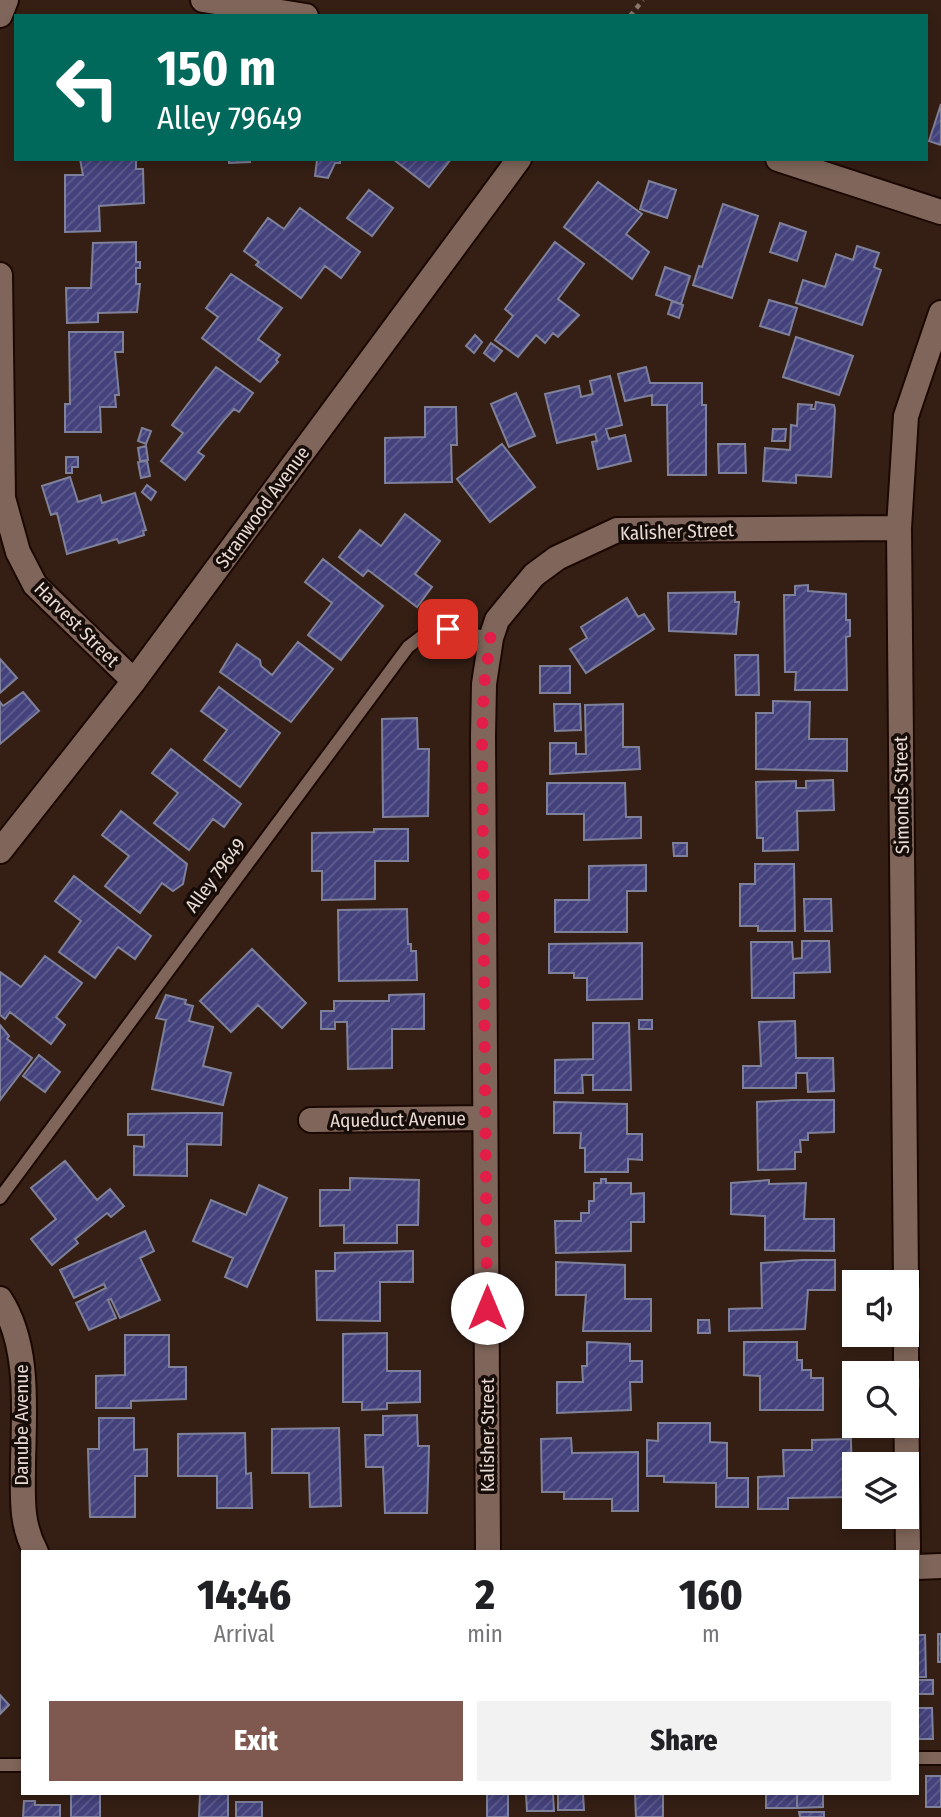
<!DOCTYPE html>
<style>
body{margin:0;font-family:"Fira Sans Condensed",sans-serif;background:#f2f2f2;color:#202124;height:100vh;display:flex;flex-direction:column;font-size:26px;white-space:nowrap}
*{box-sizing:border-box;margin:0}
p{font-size:23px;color:#757577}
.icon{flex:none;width:38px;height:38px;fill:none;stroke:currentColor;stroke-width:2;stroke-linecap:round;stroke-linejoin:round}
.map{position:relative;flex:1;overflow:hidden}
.details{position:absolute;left:21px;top:1550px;width:898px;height:245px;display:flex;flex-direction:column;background:#fff;border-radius:0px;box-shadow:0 4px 10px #0003}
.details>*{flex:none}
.hud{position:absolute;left:14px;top:14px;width:914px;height:147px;border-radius:0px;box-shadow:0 4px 10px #0003;background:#00695c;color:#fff;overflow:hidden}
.tools{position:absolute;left:842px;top:1270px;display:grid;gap:14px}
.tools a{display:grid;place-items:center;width:77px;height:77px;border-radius:0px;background:#fff;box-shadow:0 4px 10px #0003;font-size:35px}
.pin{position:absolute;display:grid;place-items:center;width:60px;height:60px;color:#fff;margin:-30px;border-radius:14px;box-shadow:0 4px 10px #0006}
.me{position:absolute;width:77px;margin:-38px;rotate:0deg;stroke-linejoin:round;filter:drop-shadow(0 0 5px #0008)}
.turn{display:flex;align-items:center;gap:24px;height:147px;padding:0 28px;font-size:32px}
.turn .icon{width:91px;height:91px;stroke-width:2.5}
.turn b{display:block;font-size:49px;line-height:60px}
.eta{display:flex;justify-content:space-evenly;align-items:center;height:119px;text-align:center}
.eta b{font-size:42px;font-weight:800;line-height:49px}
.primary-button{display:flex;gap:14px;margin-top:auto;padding:14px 28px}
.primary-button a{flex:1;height:80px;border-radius:0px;background:#7f5950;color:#fff;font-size:28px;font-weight:800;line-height:80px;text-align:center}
.primary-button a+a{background:#f2f2f2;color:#202124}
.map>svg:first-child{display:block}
.building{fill:url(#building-hatch);stroke:#7f819a;stroke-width:2}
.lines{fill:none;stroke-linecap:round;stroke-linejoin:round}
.service-casing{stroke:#1c0802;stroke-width:16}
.minor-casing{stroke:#1c0802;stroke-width:28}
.path{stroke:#88766d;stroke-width:4.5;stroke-dasharray:5 5;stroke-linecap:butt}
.service{stroke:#80665a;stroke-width:12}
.minor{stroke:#80665a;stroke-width:24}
.route{stroke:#e11d48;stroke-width:12;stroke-dasharray:0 21.6}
.labels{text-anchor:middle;stroke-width:7;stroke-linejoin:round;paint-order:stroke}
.street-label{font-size:19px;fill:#e9dad3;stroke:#160c08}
</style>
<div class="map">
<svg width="941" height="1817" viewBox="0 0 941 1817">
<defs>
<pattern id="building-hatch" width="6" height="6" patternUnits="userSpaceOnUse" patternTransform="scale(1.75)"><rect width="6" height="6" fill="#44427c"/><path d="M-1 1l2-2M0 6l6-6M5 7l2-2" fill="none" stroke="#5f5d8e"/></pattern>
</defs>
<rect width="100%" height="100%" fill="#351f15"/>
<path class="building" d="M941 104V145L929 141Z
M80 159H136V169H143L144 203 99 206 100 231 65 232V175H83Z
M229 159H249L250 162 229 163Z
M308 159H340V163H335L328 178 315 176 317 160Z
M393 159H451L429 187Z
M649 181 676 190 667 218 640 209Z
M598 182 642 214 626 234 649 252 632 279 564 227Z
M369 190 393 208 372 236 347 218Z
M723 204 758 216 732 298 693 285 699 266 702 267Z
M300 208 360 252 341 278 325 266 301 298 256 265 259 262 244 251 268 218 284 229Z
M780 223 806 232 797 261 770 252Z
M136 242V262H140V268H136V284H140L137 312 98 313V322L67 323 66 288H91L93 243Z
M555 242 584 264 558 299 579 315 558 337 553 333 545 343 536 335 518 357 495 340 513 316 505 309Z
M857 246 879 253 874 267 881 270 862 325 796 303 803 280 825 287 836 254 853 260Z
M665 267 690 276 681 304 656 295Z
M231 274 282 308 258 339 280 355 276 360 278 362 260 382 202 338 218 317 206 308Z
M769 300 797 308 789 335 760 326Z
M672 301 683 305 679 318 668 314Z
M69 332H123V352H115L119 395H115L116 407H100L101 432H65V404H70Z
M475 335 482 342 474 353 466 346Z
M796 337 853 356 839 395 783 377Z
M491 343 502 351 494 361 484 353Z
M216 367 253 393 239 412 234 409 224 420 198 452 204 456 185 480 161 461 183 433 172 425Z
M646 367 650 383H702V405H706V475H668L667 405H652V395L625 401 618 374Z
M610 376 622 425 606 429 609 439 625 435 631 461 598 469 592 442 597 441 595 434 557 443 545 394 579 386 581 397 593 394 590 381Z
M516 393 535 436 509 447 491 404Z
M816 402 834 405 835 410 831 477 796 475V483L763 481 765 448 790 450 791 425 797 426 798 404 812 405 811 409H815Z
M425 407H456L457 445H451L452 482 385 483V438L425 437Z
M142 428 151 431 146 444 138 441Z
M773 429H786L785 441H772Z
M502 444 535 487 490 522 457 479Z
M718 444H745L746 473H719Z
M146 446 148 460 140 461 138 448Z
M66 457H78V467H72V473H66Z
M147 461 150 476 141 478 138 462Z
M70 477 78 502 100 495 102 503 135 493 146 530 143 531 144 535 119 543 117 539 67 554 57 513 51 515 42 486Z
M147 485 156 492 151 500 142 492Z
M405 514 440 541 415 574 432 587 417 607 368 570 363 576 339 557 360 530 381 546Z
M323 559 383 606 341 660 308 635 332 603 305 582Z
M808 585V591L846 594V620H850V636L846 637 847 690H795L796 672H785L784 595H795V586Z
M735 592V602H739L736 634 669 631 668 593Z
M627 598 638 617 644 614 654 629 586 673 570 649 587 638 581 627Z
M298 642 333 669 291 722 220 672 237 644 260 660 261 666 272 675Z
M735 655H758L759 695H736Z
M0 659 17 678 0 693Z
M540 666H570V693H540Z
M219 687 280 733 240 787 204 760 227 730 201 711Z
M23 692 39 711 0 744V702L3 706Z
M773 701 810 702 809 739H847V771L756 769V713H773Z
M554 704H580L581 730 555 731Z
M623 704V747H639L640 769 550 774V743H576V754H586L585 705Z
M417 718 418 749H429L428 816 383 817 382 719Z
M171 749 241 804 224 827 213 819 189 850 154 823 178 793 152 773Z
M833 780 834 810 797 811 798 850 763 851V838H757L756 782 796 781V788H806V781Z
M547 783H625L626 817H641V838L584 840V814H547Z
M121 811 187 864 183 884 173 891 162 883 140 913 105 886 129 856 102 835Z
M374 829H408V861H375V899L322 900V871H312V833L374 832Z
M673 843H687V856H674Z
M755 864H794L795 931H758V926H740V884H755Z
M646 865V891H627V932H555V900H589V866Z
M74 876 151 936 135 959 118 947 95 978 59 952 81 921 55 901Z
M804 899H831L832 931H805Z
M407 909 408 944H411V951H416L417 980 339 981 338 910Z
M802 941H829L830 972 794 973V998H752L751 942H792L793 959 802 958Z
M642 943V999L587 1000V978H574V973H549V944Z
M252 949 306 1003 282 1028 258 1005 231 1032 200 1001Z
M45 956 82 983 56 1017 65 1025 51 1044 10 1012 5 1019 0 1015V972L21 987Z
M424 994V1029H392V1068L348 1069 347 1022H335V1029H321V1011H334V1001H389V995Z
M166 995 186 1000 185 1004 193 1006 189 1021 213 1027 203 1066 231 1073 223 1105 152 1089 166 1020 156 1018Z
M639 1020H652V1029H639Z
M795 1021 796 1058H833L834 1091 808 1092 807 1073H796V1088H743V1066H761L759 1022Z
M593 1023H629L631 1090H593V1075H582L583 1093H555V1060L593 1059Z
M0 1025 9 1036 7 1039 32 1058 0 1100Z
M39 1055 60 1072 45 1092 23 1076Z
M793 1100H834V1132L808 1133V1140H800L801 1152H795V1169L758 1170 757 1102Z
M554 1102 627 1104V1134H642V1160L628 1159V1172H585V1148H580L581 1133H554Z
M189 1113H222L221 1145 187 1144V1176L134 1175V1146L144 1147V1135H128V1114Z
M65 1161 97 1200 110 1189 124 1206 111 1217 107 1213 75 1239 78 1243 52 1265 31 1239 56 1219 31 1188Z
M350 1178 419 1180 418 1225H397V1243H344V1225L320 1226V1190H350Z
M601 1179H606V1183H631V1194L644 1193V1222H631V1251L556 1253 555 1221H581V1213H589V1201H594V1183H601Z
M769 1180V1184L806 1183 804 1219H834V1251L765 1250V1216L731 1214V1183Z
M259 1185 287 1198 247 1287 225 1277 233 1258 193 1241 211 1200 246 1215Z
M145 1231 154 1251 140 1258 160 1300 120 1318 111 1299 108 1300 116 1318 89 1330 76 1303 106 1288 104 1284 74 1298 60 1270Z
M413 1251V1282H380V1321L317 1320 316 1271H335V1253Z
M803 1260H835V1290H808L805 1329 729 1331V1309L762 1308 761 1263Z
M556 1262 625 1265V1299H651V1331H583L586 1295H556Z
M698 1320H709L710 1333H698Z
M387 1333V1371H420V1402L387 1403V1409L362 1410V1402H343V1334Z
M125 1335H169V1367H186V1399L131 1401V1408H96V1376L125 1375Z
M587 1342 630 1344V1361H642V1382H630L631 1410 557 1413V1382H583L582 1366H587Z
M744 1342H797V1360H802V1370H811V1378H823V1410H760V1376L744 1375Z
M417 1415 418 1446H429L427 1513H385L383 1467H366L365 1435H383V1416Z
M99 1418H134V1450L147 1449V1476H135V1517H90L88 1449H99Z
M658 1423H710V1442L727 1443V1478H748V1507H716V1483L664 1482V1476H647V1440L658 1441Z
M339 1428 341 1506 310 1507 309 1473H272V1429Z
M245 1433 246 1474 251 1473 252 1508H217V1476H178V1434Z
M571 1438 572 1453 638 1452V1511H612V1499H564V1492H542L541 1439Z
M851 1439 852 1497 788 1498V1509H758V1477L784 1476 783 1450H812V1440Z
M938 1634H941V1662H938Z
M917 1635H925L926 1677H917Z
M917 1680H933V1694H917Z
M0 1695 9 1705 0 1714Z
M917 1708H932L933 1739H917Z
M926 1776H941V1807H926Z
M71 1794H100V1817H71Z
M200 1794H228V1817H199Z
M487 1794H508V1817H487Z
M526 1794H553L554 1811H527Z
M558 1794H583L584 1810H558Z
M635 1794H663V1817H636Z
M766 1794H797V1808H766Z
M797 1794H823V1807L797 1808Z
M24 1801H35V1805H60V1817H23Z
M236 1802H262V1817H236Z
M799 1812H824V1817H800Z"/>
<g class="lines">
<g class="service-casing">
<path id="service" d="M0 1198 408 647 430 630 448 629 491 638
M917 1758H941
M0 1765H23"/>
</g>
<g class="minor-casing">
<path id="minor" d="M203 0 306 16
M0 15 6 0
M778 159 941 212
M0 275 3 498 18 552 35 585 134 681
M0 851 134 681 519 159
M311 1120 485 1118
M906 1283 899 528 906 416 941 313
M0 1299C30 1345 24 1410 23 1463 23 1496 20 1523 36 1552
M906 1335V1374
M906 1391 908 1552
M488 1552 483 736 484 684 491 638 497 620 534 575 557 558 617 530 899 528
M917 1567 941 1566"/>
</g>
<path class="path" d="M630 16 643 0"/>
<use href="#service" class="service"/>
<use href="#minor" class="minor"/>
</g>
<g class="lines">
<path class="route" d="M448 629 491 638 484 684 482 736 487 1308"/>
</g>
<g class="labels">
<g class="street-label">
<text transform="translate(262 507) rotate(-54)" y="7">Stranwood Avenue</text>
<text transform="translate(677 531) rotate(-2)" y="7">Kalisher Street</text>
<text transform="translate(77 624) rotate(45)" y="7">Harvest Street</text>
<text transform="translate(901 795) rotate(-91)" y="7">Simonds Street</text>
<text transform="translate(215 875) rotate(-53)" y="7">Alley 79649</text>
<text transform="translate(398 1119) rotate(-1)" y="7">Aqueduct Avenue</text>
<text transform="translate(21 1425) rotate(-90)" y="7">Danube Avenue</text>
<text transform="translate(487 1435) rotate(-90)" y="7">Kalisher Street</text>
</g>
</g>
</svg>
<div class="tools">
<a><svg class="icon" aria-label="sound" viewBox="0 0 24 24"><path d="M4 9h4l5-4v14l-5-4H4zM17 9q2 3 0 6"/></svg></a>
<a><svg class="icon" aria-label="search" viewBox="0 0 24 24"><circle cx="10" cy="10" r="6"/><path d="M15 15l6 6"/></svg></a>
<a><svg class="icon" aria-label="layers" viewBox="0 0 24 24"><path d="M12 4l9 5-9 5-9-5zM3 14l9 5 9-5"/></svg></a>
</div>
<div class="pin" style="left:448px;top:629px;background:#d93025"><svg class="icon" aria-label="arrive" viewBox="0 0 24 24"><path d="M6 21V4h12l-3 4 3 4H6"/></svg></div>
<svg class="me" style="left:487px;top:1308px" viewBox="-20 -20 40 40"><circle r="19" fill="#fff"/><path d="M0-13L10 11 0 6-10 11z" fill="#e11d48"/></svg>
<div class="hud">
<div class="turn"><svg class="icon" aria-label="left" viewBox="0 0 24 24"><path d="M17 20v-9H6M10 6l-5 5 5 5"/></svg><div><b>150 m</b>Alley 79649</div></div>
</div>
<section class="details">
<div class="eta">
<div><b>14:46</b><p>Arrival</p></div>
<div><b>2</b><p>min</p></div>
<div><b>160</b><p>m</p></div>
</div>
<div class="primary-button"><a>Exit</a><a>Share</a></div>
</section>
</div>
